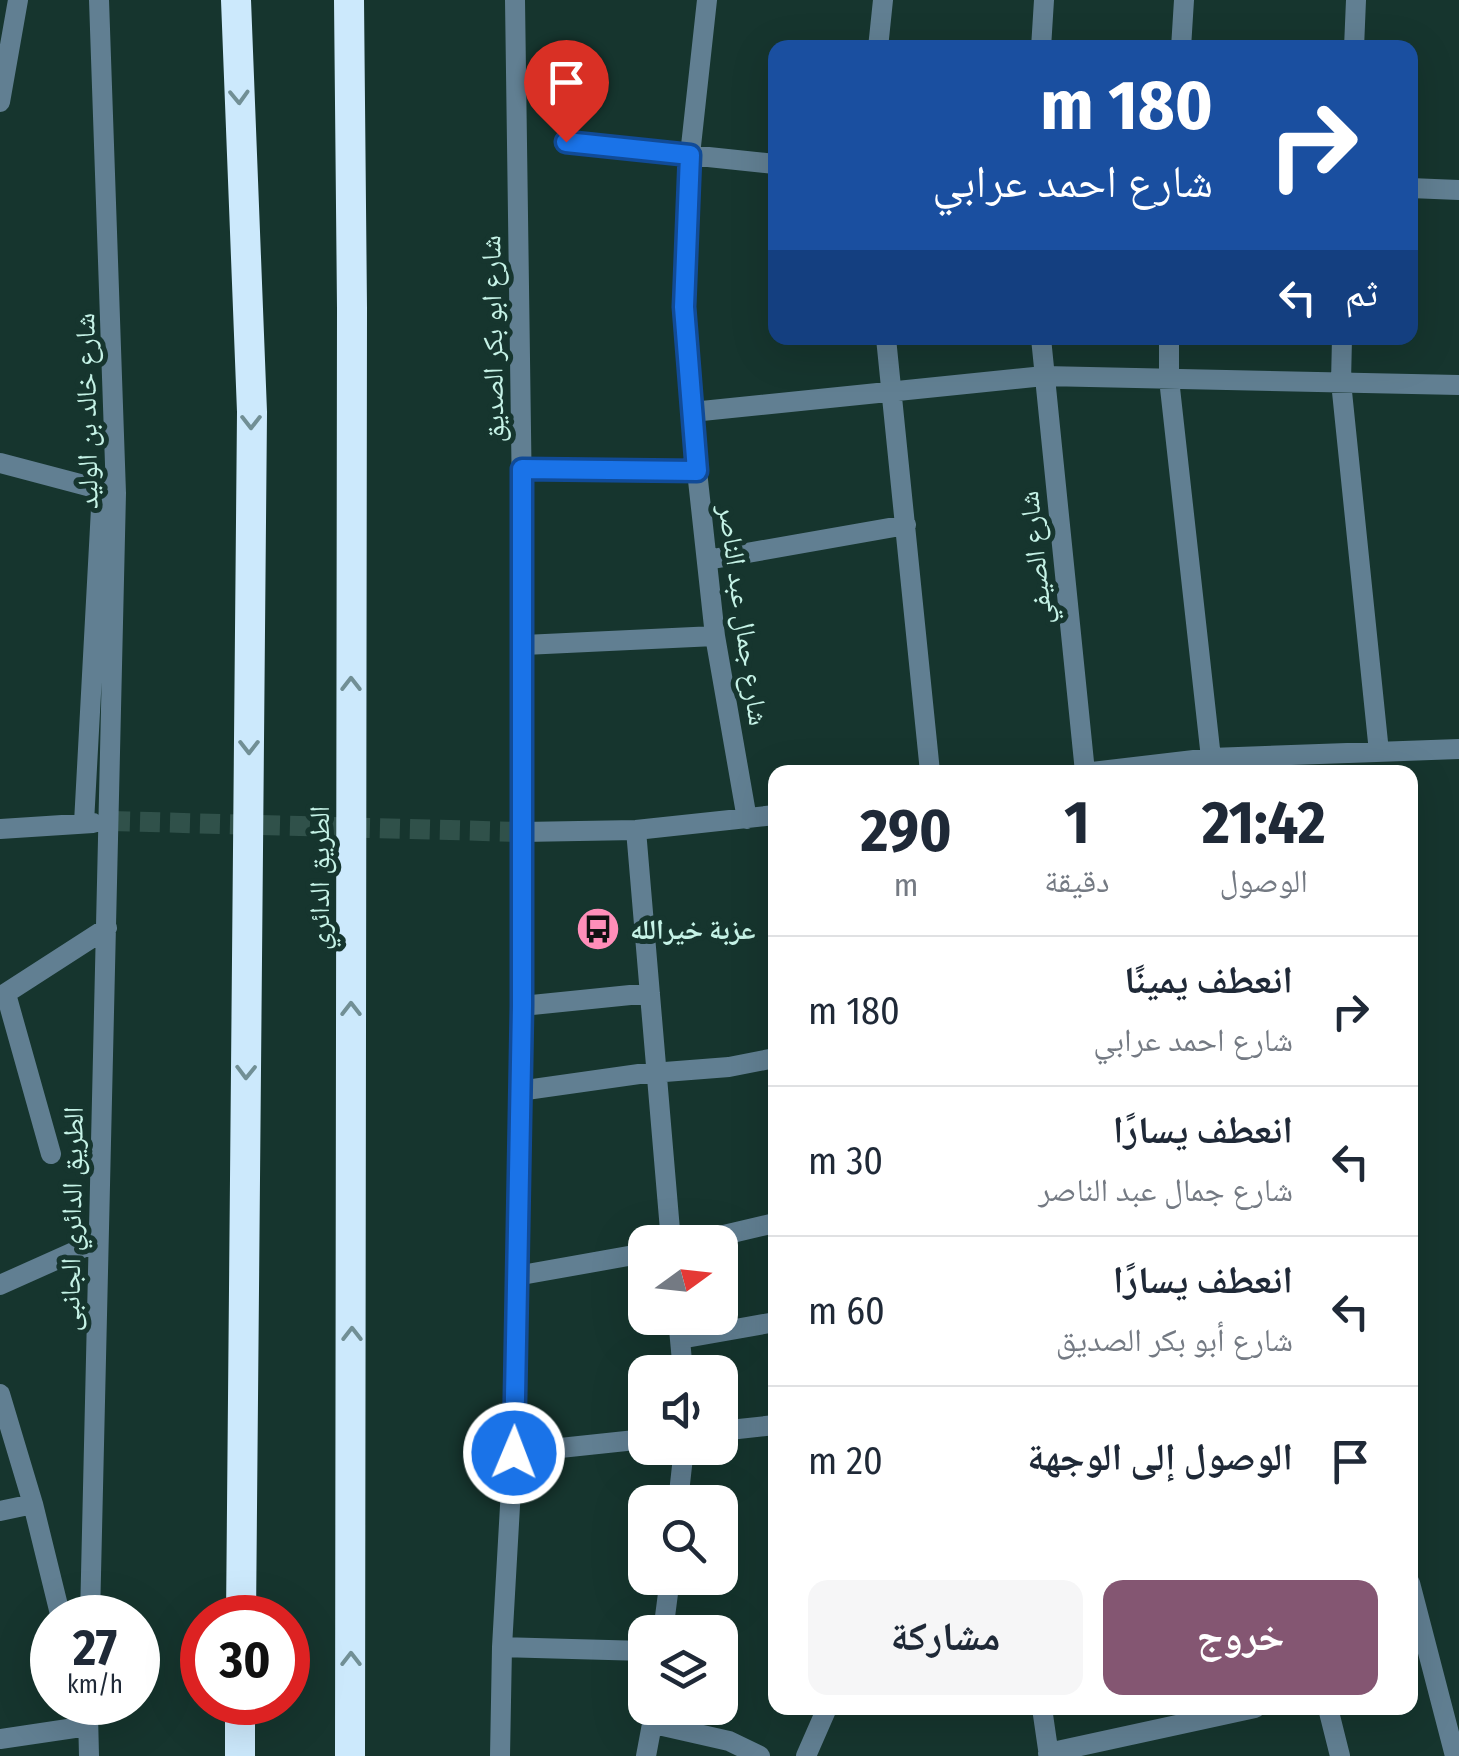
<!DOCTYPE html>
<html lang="ar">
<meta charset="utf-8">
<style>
body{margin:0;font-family:"Fira Sans Condensed","Noto Naskh Arabic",sans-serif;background:#f6f6f7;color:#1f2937;direction:rtl;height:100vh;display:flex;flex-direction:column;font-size:38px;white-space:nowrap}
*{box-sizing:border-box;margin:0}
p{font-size:32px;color:#747a83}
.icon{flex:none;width:55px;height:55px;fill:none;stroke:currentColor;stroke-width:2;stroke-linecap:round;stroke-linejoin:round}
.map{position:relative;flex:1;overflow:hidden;direction:ltr}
.details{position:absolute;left:768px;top:765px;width:650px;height:950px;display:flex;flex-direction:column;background:#fff;border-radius:20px;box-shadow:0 10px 40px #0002;direction:rtl}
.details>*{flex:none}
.guide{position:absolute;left:768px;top:40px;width:650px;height:305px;border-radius:20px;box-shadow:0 10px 40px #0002;direction:rtl;background:#1a4fa0;color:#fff;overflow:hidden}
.needle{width:65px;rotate:75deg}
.buttons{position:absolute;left:628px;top:1225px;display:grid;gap:20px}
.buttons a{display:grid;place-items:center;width:110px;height:110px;border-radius:20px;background:#fff;box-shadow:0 10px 40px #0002;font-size:50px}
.speed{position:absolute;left:30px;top:1595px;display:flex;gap:20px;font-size:50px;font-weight:700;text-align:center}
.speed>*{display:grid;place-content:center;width:130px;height:130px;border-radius:50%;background:#fff;box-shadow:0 10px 40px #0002;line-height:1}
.speed small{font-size:25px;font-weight:400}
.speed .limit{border:15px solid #d22;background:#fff;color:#111}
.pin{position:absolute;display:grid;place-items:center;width:85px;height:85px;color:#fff;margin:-102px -42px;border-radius:50% 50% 50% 0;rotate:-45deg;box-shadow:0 0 10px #0007}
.pin .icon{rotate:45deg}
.me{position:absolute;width:110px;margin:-55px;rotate:1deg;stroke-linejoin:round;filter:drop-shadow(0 0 8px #0008)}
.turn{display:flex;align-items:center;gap:35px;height:210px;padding:0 40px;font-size:45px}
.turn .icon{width:130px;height:130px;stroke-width:2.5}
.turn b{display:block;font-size:70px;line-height:85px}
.then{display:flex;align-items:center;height:95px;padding:0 40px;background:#0003;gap:20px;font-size:38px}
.eta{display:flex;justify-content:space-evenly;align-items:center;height:170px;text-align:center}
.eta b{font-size:60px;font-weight:700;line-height:70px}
.action{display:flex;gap:20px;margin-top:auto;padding:20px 40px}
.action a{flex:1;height:115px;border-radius:20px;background:#845672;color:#fff;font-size:40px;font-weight:700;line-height:115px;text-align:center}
.action a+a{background:#f6f6f7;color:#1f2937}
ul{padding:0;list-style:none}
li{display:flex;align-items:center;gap:30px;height:150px;padding:0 40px;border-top:2px solid #e0e1e3}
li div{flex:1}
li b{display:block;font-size:38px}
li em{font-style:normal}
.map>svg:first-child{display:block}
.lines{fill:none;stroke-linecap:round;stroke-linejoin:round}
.street-tunnel{stroke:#30514a;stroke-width:20;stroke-dasharray:20 10;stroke-linecap:butt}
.street{stroke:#617f92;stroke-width:20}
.highway{stroke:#cce9fc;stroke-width:30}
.oneway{stroke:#718f95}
.route-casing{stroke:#114b97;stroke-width:25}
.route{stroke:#1a73e8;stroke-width:18}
.labels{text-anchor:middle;stroke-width:10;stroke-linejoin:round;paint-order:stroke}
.street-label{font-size:28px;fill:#c5f2e6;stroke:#16352e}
.poi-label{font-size:28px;font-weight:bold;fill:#c5f2e6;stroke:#16352e;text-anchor:start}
</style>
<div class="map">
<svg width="1459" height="1756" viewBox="0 0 1459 1756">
<rect width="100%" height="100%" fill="#16352e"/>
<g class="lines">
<path class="street-tunnel" d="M110 821 522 832"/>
<path class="street" d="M707 0 690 155 684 307 697 471 715 636 747 819
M878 48 883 0
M1041 48 1044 0
M1181 48 1184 0
M1354 48 1356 0
M0 102 18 0
M566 142 775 164
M1410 188 1459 190
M886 338 930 772
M1041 338 1085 772
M1169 338V379L1211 758
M1342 338 1341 382 1379 752
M692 412 1044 376 1459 385
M0 463 114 493
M521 469 697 471
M707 560 906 525
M524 645 715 636
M1092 772 1211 758 1459 749
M84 823 102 490
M0 829 93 823
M636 830 671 1242
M522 832 636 830 775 815
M6 994 51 1154
M0 997 107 928
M522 1006 650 993
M519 1091 639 1074 729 1067 775 1058
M694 1242 775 1223
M516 1276 645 1253
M0 1285 98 1241
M678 1318 683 1372
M680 1339 775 1322
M0 1394 33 1504 61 1618
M720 1431 775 1425
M513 1453 645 1439
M678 1502 684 1448
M0 1511 33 1504
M1410 1583 1455 1756
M90 1618 116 493 99 0
M663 1632 670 1578
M502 1647 645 1651
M1042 1708 1049 1756
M1328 1708 1340 1756
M88 1714 89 1756
M654 1724 729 1741 760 1756
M0 1739 88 1726 82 1702
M1048 1753 1255 1708
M500 1756 502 1647 513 1453 522 1006 524 645 515 0
M646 1756 655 1708
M806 1756 827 1708"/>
<path class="highway" d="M236 0 252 412 241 1618
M349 0 352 308 350 1756
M240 1756V1702"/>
</g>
<defs><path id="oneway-chevron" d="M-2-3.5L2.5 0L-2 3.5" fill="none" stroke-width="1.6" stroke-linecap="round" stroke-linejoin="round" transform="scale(2.5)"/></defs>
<g class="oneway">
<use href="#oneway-chevron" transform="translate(239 97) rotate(88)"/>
<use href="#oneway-chevron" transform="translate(251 422) rotate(90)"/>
<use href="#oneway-chevron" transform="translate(351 684) rotate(-90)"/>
<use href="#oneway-chevron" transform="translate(249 747) rotate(90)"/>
<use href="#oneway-chevron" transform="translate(351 1009) rotate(-90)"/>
<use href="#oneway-chevron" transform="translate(246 1072) rotate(91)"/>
<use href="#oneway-chevron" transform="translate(352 1334) rotate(-90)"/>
<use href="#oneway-chevron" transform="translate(351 1659) rotate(-90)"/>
</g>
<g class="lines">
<g class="route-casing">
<path id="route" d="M514 1453 522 1006V469L697 471 684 307 690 155 566 142"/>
</g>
<use href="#route" class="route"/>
</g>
<defs>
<g id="bus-disc" transform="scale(2.25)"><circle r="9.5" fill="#ff8eb9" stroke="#16352e"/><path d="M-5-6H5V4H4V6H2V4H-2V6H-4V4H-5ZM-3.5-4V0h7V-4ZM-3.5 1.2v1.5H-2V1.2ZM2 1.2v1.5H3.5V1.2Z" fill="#111"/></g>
</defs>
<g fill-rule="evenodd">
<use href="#bus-disc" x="598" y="929"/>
</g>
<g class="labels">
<g class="street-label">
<text transform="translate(492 339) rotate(-91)" y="10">شارع ابو بكر الصديق</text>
<text transform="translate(86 411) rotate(-91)" y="10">شارع خالد بن الوليد</text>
<text transform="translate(1035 558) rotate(-96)" y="10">شارع الصيفي</text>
<text transform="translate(744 615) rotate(82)" y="10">شارع جمال عبد الناصر</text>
<text transform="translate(319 878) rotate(-90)" y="10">الطريق الدائري</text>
<text transform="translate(71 1219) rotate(-89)" y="10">الطريق الدائري الجانبى</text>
</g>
<g class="poi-label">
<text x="630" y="939">عزبة خيرالله</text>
</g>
</g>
</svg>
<div class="buttons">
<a><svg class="needle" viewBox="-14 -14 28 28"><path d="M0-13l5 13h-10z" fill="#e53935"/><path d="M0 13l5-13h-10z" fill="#747a83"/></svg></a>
<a><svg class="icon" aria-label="sound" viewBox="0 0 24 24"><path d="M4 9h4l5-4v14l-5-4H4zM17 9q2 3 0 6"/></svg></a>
<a><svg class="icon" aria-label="search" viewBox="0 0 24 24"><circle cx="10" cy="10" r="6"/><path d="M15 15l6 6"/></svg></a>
<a><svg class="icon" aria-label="layers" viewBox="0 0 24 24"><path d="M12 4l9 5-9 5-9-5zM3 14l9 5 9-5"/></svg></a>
</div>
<div class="speed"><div>27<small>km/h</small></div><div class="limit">30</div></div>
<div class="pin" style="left:566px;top:142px;background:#d93025"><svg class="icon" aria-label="arrive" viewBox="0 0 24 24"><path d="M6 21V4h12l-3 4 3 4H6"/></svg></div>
<svg class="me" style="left:514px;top:1453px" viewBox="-20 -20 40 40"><circle r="17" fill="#1a73e8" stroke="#fff" stroke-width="3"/><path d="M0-11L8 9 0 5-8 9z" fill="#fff"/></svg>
<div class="guide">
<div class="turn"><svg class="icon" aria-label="right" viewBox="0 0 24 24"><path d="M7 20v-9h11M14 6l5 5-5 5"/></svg><div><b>180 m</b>شارع احمد عرابي</div></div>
<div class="then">ثم<svg class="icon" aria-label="left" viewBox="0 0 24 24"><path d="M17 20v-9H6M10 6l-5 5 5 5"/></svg></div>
</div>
<section class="details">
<div class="eta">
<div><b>21:42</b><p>الوصول</p></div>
<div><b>1</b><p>دقيقة</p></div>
<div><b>290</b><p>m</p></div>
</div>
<ul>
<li><svg class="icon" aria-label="right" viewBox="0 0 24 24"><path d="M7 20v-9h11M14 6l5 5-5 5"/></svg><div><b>انعطف يمينًا</b><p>شارع احمد عرابي</p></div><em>180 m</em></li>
<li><svg class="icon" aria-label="left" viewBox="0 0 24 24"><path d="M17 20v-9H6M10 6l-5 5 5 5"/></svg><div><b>انعطف يسارًا</b><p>شارع جمال عبد الناصر</p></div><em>30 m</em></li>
<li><svg class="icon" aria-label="left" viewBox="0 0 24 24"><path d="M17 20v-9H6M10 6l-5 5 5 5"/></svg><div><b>انعطف يسارًا</b><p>شارع أبو بكر الصديق</p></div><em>60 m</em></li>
<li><svg class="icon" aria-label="arrive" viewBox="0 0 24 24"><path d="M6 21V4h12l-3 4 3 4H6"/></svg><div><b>الوصول إلى الوجهة</b></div><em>20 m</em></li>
</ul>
<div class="action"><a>خروج</a><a>مشاركة</a></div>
</section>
</div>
